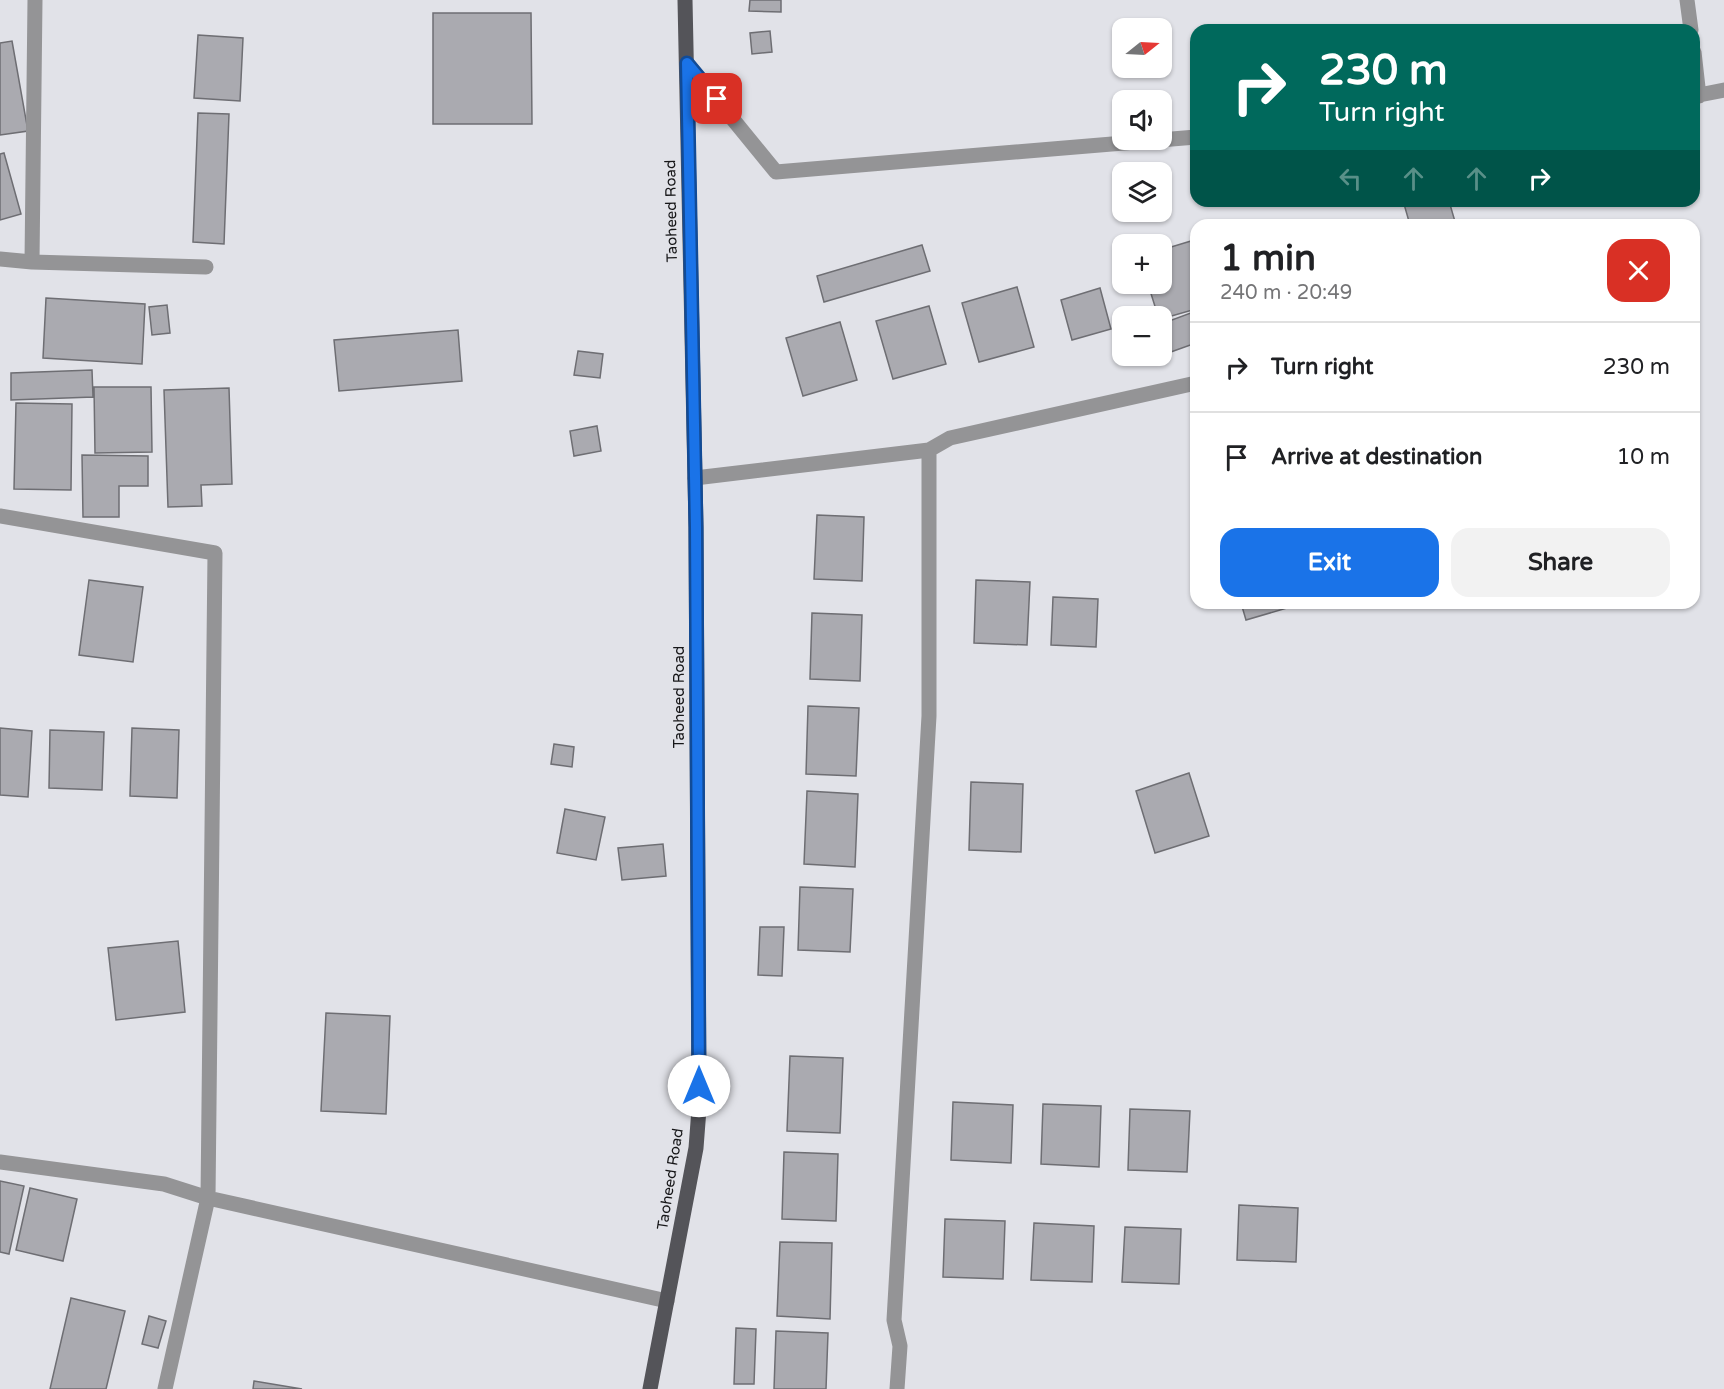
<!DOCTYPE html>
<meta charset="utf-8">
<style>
body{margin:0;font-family:"Varela Round",sans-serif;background:#f2f2f2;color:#202124;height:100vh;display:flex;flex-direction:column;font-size:22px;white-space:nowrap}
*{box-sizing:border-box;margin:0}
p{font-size:20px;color:#757577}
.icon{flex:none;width:33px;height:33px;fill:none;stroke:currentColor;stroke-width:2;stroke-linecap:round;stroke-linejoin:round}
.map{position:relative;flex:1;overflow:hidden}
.panel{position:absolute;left:1190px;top:219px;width:510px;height:390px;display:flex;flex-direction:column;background:#fff;border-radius:18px;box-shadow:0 2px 4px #0004}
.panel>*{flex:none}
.hud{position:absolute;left:1190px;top:24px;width:510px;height:183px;border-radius:18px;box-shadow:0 2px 4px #0004;background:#00695c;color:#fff;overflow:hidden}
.needle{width:39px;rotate:72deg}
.tools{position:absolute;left:1112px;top:18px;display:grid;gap:12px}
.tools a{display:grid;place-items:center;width:60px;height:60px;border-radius:12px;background:#fff;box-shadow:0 2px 4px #0004;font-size:30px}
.pin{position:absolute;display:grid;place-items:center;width:51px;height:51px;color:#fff;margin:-26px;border-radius:12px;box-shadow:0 3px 9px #0006}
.me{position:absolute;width:66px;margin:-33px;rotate:0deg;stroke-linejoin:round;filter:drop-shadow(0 0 4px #0008)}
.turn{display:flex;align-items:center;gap:21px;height:126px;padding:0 30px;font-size:27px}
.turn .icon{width:78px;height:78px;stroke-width:2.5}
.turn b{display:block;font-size:42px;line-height:51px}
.lanes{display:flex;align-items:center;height:57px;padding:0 30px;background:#0003;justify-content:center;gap:30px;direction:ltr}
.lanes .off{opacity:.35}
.round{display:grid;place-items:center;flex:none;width:63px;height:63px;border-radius:18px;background:#f2f2f2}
.headline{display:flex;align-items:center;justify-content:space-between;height:102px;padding:0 30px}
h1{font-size:36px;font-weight:700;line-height:45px}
.cta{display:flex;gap:12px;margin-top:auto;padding:12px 30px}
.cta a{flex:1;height:69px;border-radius:18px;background:#1a73e8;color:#fff;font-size:24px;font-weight:700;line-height:69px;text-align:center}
.cta a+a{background:#f2f2f2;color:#202124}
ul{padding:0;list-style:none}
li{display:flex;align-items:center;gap:18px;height:90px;padding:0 30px;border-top:2px solid #e0e0e0}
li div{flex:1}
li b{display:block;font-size:22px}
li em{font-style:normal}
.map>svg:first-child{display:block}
.building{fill:#aaaab0;stroke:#6e6e73;stroke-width:1.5}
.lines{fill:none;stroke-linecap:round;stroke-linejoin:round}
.street{stroke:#949496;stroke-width:15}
.primary{stroke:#545459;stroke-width:15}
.route-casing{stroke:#114b97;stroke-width:15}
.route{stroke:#1a73e8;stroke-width:10}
.labels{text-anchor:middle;stroke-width:4.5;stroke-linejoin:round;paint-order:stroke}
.street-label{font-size:15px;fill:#161618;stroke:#e1e2e8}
</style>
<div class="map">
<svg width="1724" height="1389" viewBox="0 0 1724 1389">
<rect width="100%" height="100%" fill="#e1e2e8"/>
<path class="building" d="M750 0H781V12L749 11Z
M433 13H531L532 124H433Z
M770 31 772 52 752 54 750 33Z
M198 35 243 38 240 101 194 98Z
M12 41 28 131 0 135V43Z
M198 113 229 114 224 244 193 242Z
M4 153 21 214 0 220V154Z
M1414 201H1449L1456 225H1410L1404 204Z
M1191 241 1196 258V309L1161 319V316H1158L1148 284H1161V250Z
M922 245 930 271 824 302 817 276Z
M1017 287 1034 347 979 362 962 303Z
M1100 288 1111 329 1072 340 1061 300Z
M46 298 145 304 142 364 43 358Z
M167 305 170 333 152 335 149 307Z
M929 306 946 364 893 379 876 321Z
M1196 311V343L1168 353 1161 334V324Z
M840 322 857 380 803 396 786 338Z
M458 330 462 381 339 391 334 340Z
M578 351 603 354 600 378 574 375Z
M92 370 93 397 11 400V373Z
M94 387H151L152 452 95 453Z
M229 388 232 484 201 485 202 506 168 507 164 390Z
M16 403 72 404 71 490 14 489Z
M597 426 601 451 574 456 570 431Z
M82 455 148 456V486H119V517H83Z
M817 515 864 517 862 581 814 579Z
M89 580 143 587 133 662 79 655Z
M976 580 1030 582 1027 645 974 643Z
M1053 597 1098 599 1096 647 1051 645Z
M1241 603H1296L1297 605 1246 620Z
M812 613 862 615 860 681 810 679Z
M808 706 859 708 856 776 806 774Z
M0 728 32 731 28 797 0 795Z
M132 728 179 730 177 798 130 796Z
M50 730 104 732 102 790 49 788Z
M554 744 574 747 572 767 551 764Z
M1189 773 1209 836 1155 853 1136 791Z
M971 782 1023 784 1021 852 969 850Z
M807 791 858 794 855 867 804 864Z
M565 809 605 817 596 860 557 853Z
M663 844 666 876 622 880 618 848Z
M800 887 853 889 850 952 798 950Z
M760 927H784L782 976 758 975Z
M178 941 185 1012 116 1020 108 948Z
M326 1013 390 1016 386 1114 321 1111Z
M790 1056 843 1058 840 1133 787 1131Z
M953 1102 1013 1105 1011 1163 951 1160Z
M1043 1104 1101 1106 1099 1167 1041 1164Z
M1130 1109 1190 1111 1187 1172 1128 1170Z
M784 1152 838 1154 836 1221 782 1219Z
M0 1181 24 1186 9 1254 0 1252Z
M30 1188 77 1199 63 1261 16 1250Z
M1239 1205 1298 1208 1296 1262 1237 1260Z
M945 1219 1005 1221 1003 1279 943 1277Z
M1034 1223 1094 1226 1092 1282 1031 1280Z
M1125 1227 1181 1229 1179 1284 1122 1282Z
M780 1242 832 1243 830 1319 777 1316Z
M71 1298 125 1311 106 1389H50Z
M149 1316 166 1321 158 1348 142 1344Z
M736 1328 756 1329 754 1384H734Z
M776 1331 828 1333 826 1389H774Z
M254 1381 302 1389H253Z"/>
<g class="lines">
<path class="street" d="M1687 0 1691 30
M1694 52 1699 96
M687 63 776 172 1196 137
M1694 96 1724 90
M0 259 32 262 206 267
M32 262 35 0
M695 478 929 450 950 438 1196 383
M0 516 215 553 208 1198 165 1389
M0 1162 164 1184 208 1198 667 1301
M897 1389 900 1346 894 1320 929 716V450"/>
<path class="primary" d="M650 1389 696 1148 699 1109 696 527 685 0"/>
</g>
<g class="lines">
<g class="route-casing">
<path id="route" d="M699 1086 696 527 687 63 717 99"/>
</g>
<use href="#route" class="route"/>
</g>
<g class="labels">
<g class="street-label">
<text transform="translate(671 211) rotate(-91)" y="5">Taoheed Road</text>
<text transform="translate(679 697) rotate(-90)" y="5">Taoheed Road</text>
<text transform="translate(670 1179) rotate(-81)" y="5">Taoheed Road</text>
</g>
</g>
</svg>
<div class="tools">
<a><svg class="needle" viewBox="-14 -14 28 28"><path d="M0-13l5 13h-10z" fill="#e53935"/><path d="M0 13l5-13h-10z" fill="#757577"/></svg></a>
<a><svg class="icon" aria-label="sound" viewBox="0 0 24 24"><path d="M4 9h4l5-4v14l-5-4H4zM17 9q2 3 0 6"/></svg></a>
<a><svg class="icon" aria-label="layers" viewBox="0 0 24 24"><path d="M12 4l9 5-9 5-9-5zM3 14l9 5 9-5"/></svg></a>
<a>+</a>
<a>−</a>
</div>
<div class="pin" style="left:717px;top:99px;background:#d93025"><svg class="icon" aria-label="arrive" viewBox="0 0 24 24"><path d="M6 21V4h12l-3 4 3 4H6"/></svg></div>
<svg class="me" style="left:699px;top:1086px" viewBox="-20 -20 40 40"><circle r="19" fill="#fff"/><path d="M0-13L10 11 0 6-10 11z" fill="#1a73e8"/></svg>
<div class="hud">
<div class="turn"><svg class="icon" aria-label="right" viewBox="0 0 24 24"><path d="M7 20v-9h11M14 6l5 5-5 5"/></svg><div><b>230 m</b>Turn right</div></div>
<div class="lanes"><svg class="icon off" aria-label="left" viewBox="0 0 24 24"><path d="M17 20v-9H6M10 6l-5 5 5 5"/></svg><svg class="icon off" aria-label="ahead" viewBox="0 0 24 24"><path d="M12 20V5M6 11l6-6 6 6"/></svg><svg class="icon off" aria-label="ahead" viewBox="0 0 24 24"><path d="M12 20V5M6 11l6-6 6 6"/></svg><svg class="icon" aria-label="right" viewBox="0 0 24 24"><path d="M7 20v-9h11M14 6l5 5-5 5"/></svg></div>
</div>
<section class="panel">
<div class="headline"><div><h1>1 min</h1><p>240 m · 20:49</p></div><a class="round" style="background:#d93025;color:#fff"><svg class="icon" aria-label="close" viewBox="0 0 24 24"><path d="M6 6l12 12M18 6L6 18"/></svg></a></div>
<ul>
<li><svg class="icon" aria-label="right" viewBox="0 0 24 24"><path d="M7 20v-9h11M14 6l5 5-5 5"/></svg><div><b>Turn right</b></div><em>230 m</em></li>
<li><svg class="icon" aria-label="arrive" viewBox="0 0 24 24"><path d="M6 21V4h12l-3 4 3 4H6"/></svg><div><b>Arrive at destination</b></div><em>10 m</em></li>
</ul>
<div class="cta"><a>Exit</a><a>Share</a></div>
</section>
</div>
